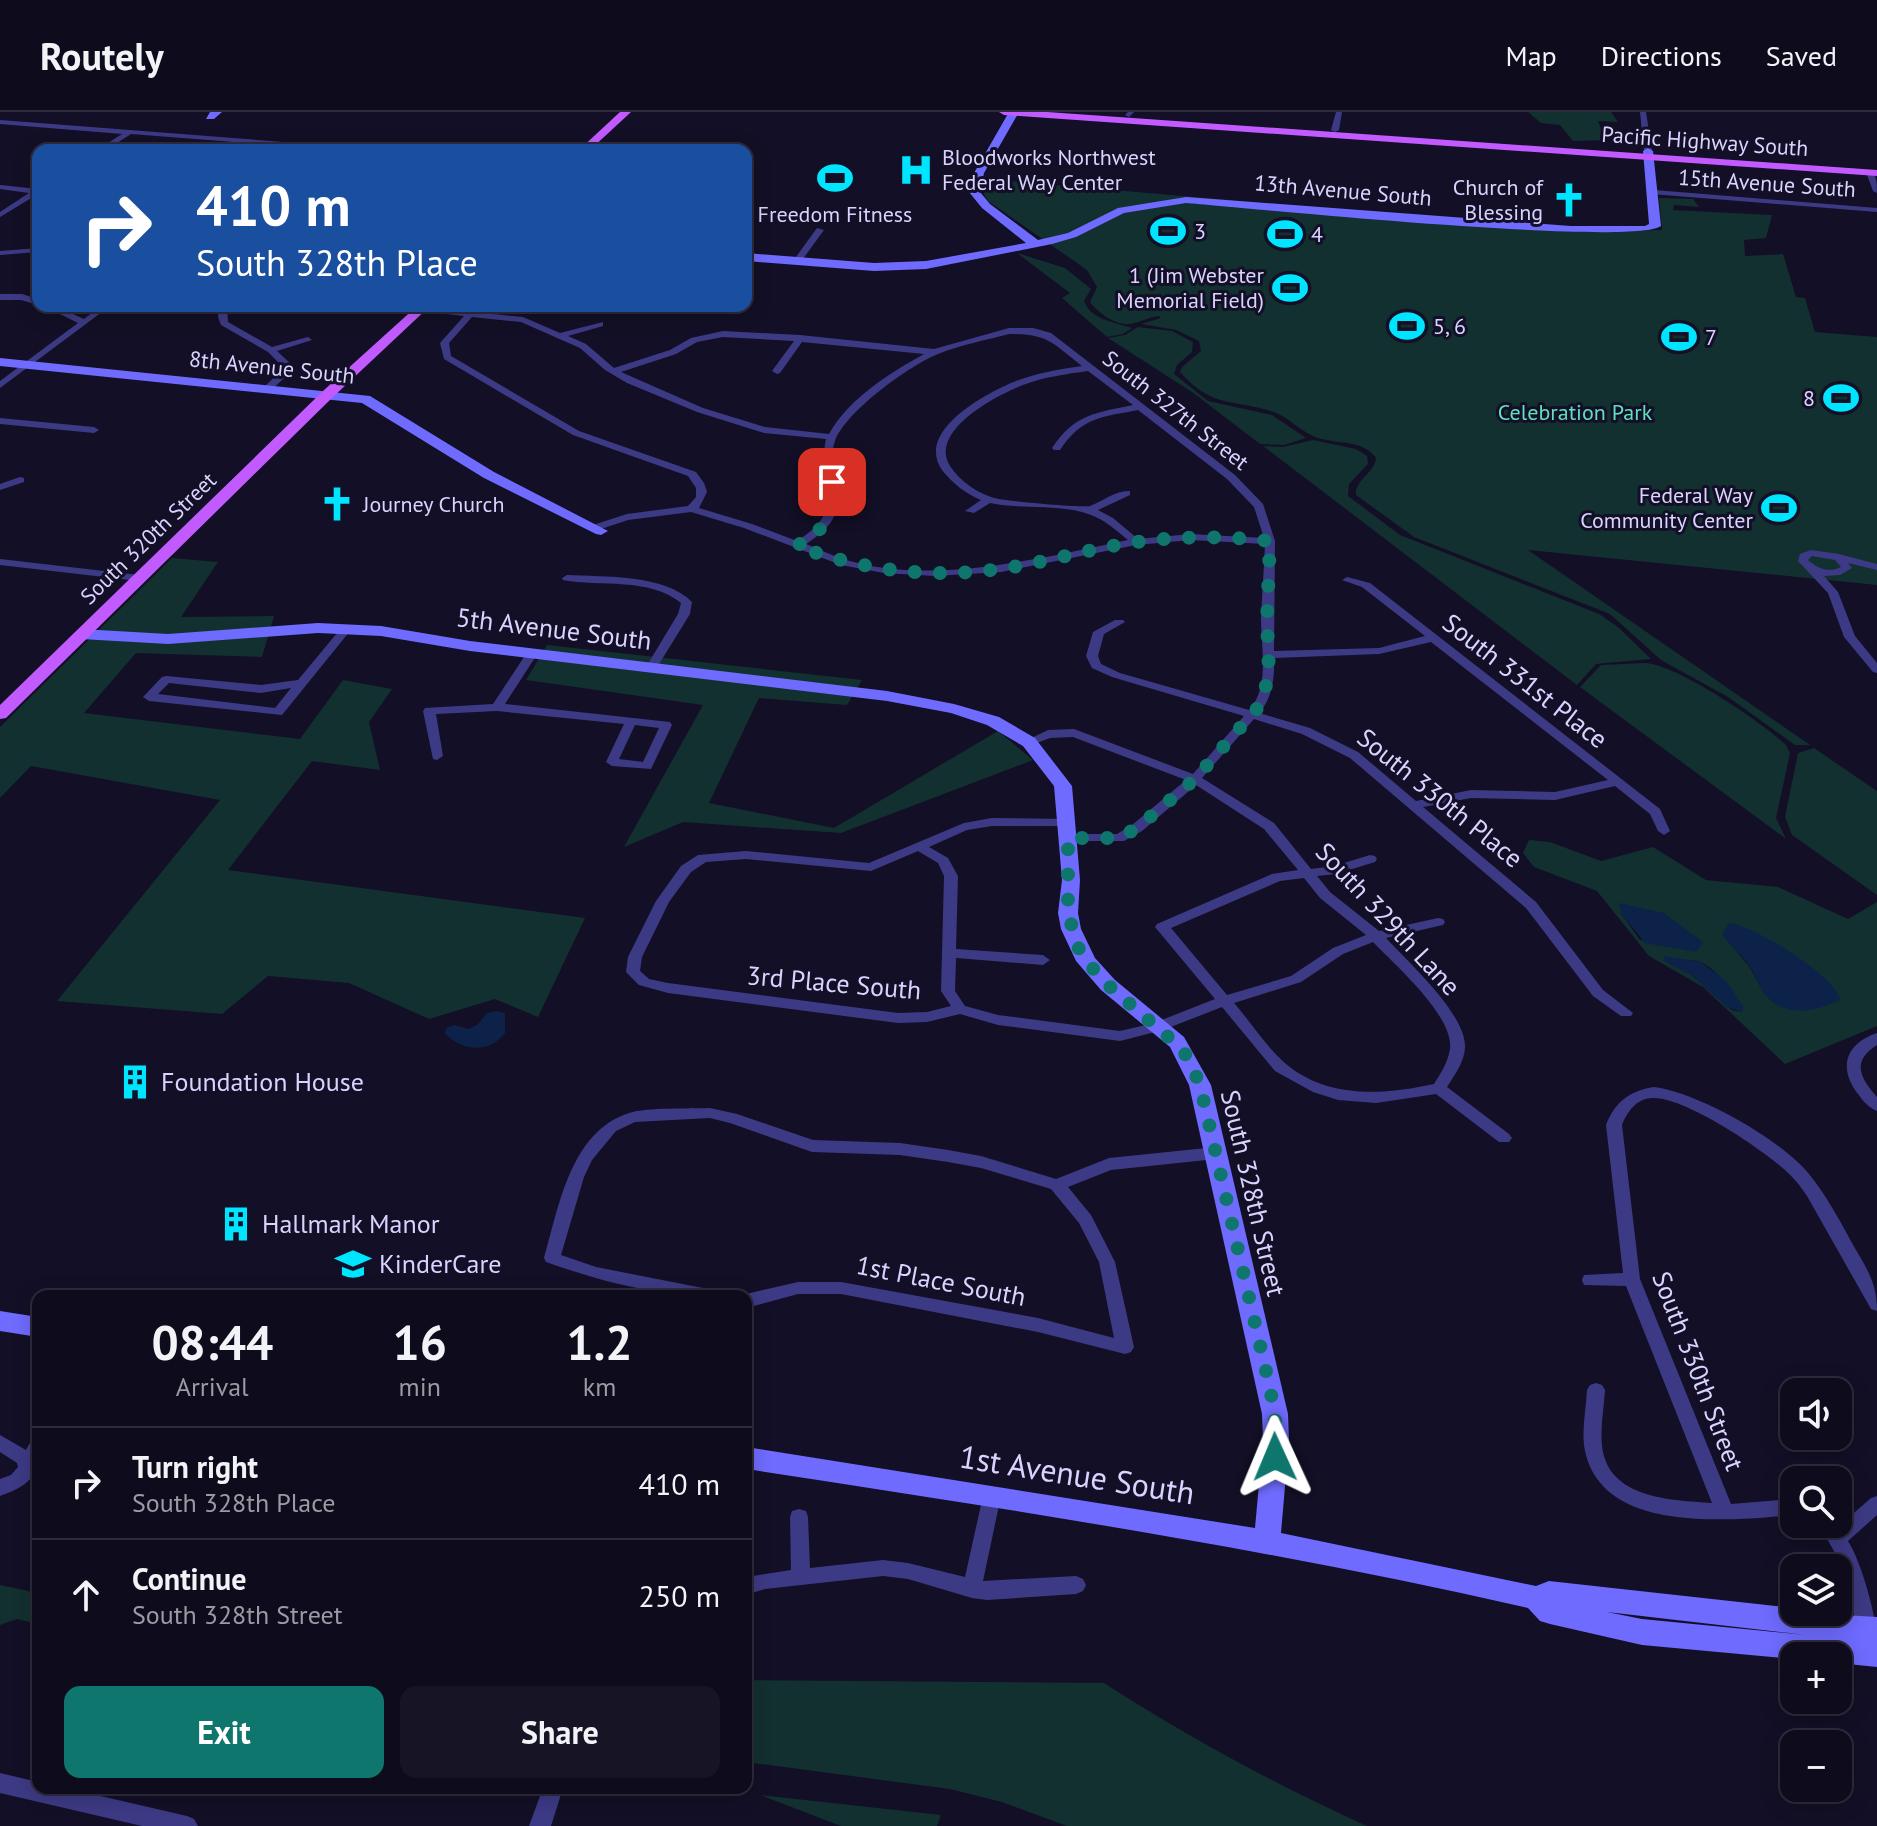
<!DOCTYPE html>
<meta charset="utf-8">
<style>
body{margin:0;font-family:"PT Sans",sans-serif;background:#171425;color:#f1f3f6;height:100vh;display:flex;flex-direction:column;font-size:30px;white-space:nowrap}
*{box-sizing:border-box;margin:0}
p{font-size:26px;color:#9b9ba3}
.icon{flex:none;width:44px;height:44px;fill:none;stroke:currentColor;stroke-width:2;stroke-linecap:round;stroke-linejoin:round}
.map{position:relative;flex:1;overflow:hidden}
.drawer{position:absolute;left:32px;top:1178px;width:720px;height:504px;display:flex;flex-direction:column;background:#0e0b1c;border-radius:16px;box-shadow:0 4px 20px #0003,0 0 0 2px #2e2b3b}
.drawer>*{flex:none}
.top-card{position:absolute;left:32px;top:32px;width:720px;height:168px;border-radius:16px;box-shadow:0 4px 20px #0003,0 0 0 2px #2e2b3b;background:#1a4fa0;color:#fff;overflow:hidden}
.controls{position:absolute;left:1780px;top:1266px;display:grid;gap:16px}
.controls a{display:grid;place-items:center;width:72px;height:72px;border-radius:16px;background:#0e0b1c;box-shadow:0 4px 20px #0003,0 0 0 2px #2e2b3b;font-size:40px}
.pin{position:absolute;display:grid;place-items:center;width:68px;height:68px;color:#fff;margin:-34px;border-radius:16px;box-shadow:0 4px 12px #0006}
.me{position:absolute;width:88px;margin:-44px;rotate:359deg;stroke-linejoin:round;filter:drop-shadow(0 0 6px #0008)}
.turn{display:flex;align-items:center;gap:28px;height:168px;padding:0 32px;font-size:36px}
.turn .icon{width:104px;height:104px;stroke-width:2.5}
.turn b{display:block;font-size:56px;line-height:68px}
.eta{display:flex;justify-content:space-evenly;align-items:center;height:136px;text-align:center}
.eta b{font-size:48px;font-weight:700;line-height:56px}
.action{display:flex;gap:16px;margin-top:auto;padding:16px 32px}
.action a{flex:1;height:92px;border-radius:16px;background:#0f766e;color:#fff;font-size:32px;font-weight:700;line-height:92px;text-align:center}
.action a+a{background:#171425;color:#f1f3f6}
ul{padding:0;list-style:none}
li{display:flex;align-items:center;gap:24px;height:112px;padding:0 32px;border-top:2px solid #2e2b3b}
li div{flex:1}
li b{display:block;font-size:30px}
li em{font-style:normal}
header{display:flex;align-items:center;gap:48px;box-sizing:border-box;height:112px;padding:0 40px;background:#0e0b1c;border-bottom:2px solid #2e2b3b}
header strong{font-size:38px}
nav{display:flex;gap:44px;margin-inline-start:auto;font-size:28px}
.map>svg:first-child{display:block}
.green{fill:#12302f;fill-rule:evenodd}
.water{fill:#0c2248}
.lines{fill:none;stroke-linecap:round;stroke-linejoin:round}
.street{fill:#3d3a85;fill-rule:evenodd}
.secondary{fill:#6f6bff;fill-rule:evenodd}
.primary{fill:#c25bff;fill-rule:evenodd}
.route{stroke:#0f766e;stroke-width:14;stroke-dasharray:0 25.2}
.labels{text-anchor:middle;stroke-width:6;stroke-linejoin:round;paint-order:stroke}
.far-street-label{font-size:22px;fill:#d9d4ff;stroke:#130f26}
.far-poi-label{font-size:22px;fill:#d9d4ff;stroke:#130f26;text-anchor:start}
.far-park-label{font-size:22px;fill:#5fe0c0;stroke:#130f26}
.street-label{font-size:26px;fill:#d9d4ff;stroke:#130f26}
.poi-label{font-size:26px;fill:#d9d4ff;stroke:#130f26;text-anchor:start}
.near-street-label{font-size:32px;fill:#d9d4ff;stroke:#130f26}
</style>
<header>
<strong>Routely</strong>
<nav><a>Map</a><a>Directions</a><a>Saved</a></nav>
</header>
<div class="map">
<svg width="1877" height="1714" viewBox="0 0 1877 1714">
<rect width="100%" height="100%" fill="#130f26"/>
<path class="green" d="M1528 0H1611L1618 10 1598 9 1606 28 1573 29 1560 13 1541 11Z
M986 67 1588 119 1662 118 1659 86 1693 87 1699 95 1674 93 1673 98 1772 103 1766 126 1744 128 1745 144 1783 142 1796 185 1805 186 1815 220 1877 225V473L1528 438 1810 633H1795L1728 585 1661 548 1610 502 1414 425 1356 383C1355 367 1375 361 1376 346 1364 328 1337 332 1318 326 1302 321 1291 307 1276 301 1237 286 1214 299 1180 260L1182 255 1201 239 1199 229 1176 218 1141 212 1161 206 1159 204C1149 205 1143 209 1134 211 1119 216 1099 202 1090 190L1097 175 1087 158 988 89 984 82Z
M1017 141 1065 156 1091 177 1084 189C1091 208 1115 210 1132 216L1123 222 1107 225 1062 186 1070 181Z
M1138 215 1172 219 1193 230 1192 240 1177 253 1174 262 1208 289 1272 303 1306 326 1284 333 1260 332 1192 280 1108 226 1125 223Z
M1313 328 1356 337 1367 344 1368 352 1349 372 1348 384 1400 423 1599 502 1618 515 1651 547 1596 552 1577 573 1263 334 1283 335Z
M172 446 218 450 181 505 274 504 262 545 136 541 84 601 300 627 343 568 392 577 369 610 380 658 312 649 228 758 585 806 538 905 495 887 429 907 349 871 268 864 222 902 57 889 220 688 31 654 0 686V615Z
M547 533 862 568 847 593 759 586 709 691 834 716 998 619 1033 648 841 721 683 710 624 735 703 593 526 568Z
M1645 551C1676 552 1762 610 1786 633L1790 641 1776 706 1786 727 1580 575 1601 553Z
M1814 636 1877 679V783L1792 723 1785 705 1798 641Z
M1529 728 1550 730 1601 749 1653 735 1706 768 1778 775 1848 807 1877 790V914L1785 952 1703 875 1649 844 1597 779 1534 755 1523 741ZM1621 801 1699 833 1698 838 1640 828ZM1722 822 1840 888 1765 883 1749 854ZM1691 848C1717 850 1726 879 1743 894L1742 900 1732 898 1691 863Z
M0 1473 38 1481V1512L17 1507 0 1513Z
M746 1568 1104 1571C1188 1625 1276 1673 1367 1714H1067L1002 1690 950 1677 746 1650Z
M760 1683 941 1703 937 1714H841Z"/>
<path class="water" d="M1619 791 1664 801 1703 830 1696 840 1645 831 1621 801Z
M1729 811C1753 813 1838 865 1840 888 1816 899 1787 907 1765 883 1759 875 1756 864 1750 855 1742 843 1730 833 1722 822Z
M1664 844 1701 850 1727 870 1743 894 1742 900 1727 895 1691 863 1664 849Z
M497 899 505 901V921C489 942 463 939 445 922L446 916 455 913 469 917 477 913 487 901Z"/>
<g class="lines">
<path class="street" d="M1128 0H1134L1129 5 1125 3Z
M1336 0H1342L1339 18 1335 20 1331 18Z
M1640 0H1646L1652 39 1648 41 1644 39Z
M0 8 362 36 366 38H334L131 22 106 38H97L122 22 0 12Z
M1870 58C1877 62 1877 73 1877 81L1873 79 1866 60Z
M0 73 38 77V82L0 105V100L29 81 0 77Z
M1654 78 1877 96V100L1651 82 1650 80Z
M817 116 824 118 800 151H794L793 149Z
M38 136V140L0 143V139Z
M0 182H22L38 187V193L21 188H0Z
M44 194H55L84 207 101 194H110L0 276V269L78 211Z
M219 194H227L228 210 272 235 308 225 312 228 277 239 291 252V260L271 278H265V274L281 259V253L268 240 221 213 218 205Z
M419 194 523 205 560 221 603 210V214L568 224 586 232 614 256 670 238 691 226 723 219 800 223 934 237 1009 216H1033L1051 221 1235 363 1263 392 1275 429 1274 539 1379 536 1425 524 1362 475 1342 468 1347 465 1370 471 1660 697 1670 719 1664 723 1658 719 1650 702 1615 674 1555 688 1471 686 1423 695 1536 790 1603 878 1633 901 1631 904H1621L1593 884 1526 796 1350 646 1302 622 1254 607 1202 666 1274 711 1311 757 1334 754 1370 743 1375 744 1377 747 1375 750 1336 762 1317 764 1330 780 1379 819 1438 806 1443 807 1445 810 1443 813 1386 826C1408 850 1466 902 1465 935 1465 949 1454 964 1447 975L1509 1022 1512 1026 1509 1030H1499L1436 982 1376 991 1338 988 1313 980 1275 959 1222 895 1163 918 1120 929 998 913 960 902 927 910 898 911 668 881 639 873 626 860 628 845 656 789 681 754 698 743 746 739 869 751 964 711 992 706 1067 707 1073 711 1072 714H992L967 718 929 735 948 746 958 764 956 837 1043 843 1050 848 1043 853 956 846 955 879 965 894 998 903 1120 919 1154 911 1215 887 1155 815 1157 812 1272 762 1298 758 1264 717 1196 673 1142 719 1124 729H1063L1062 726 1063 723 1068 722H1117L1132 713 1186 668 1073 625 1050 626 1029 634 1023 630 1048 618 1074 617 1193 662 1244 604 1112 565 1092 556 1086 544 1093 520 1115 508H1123L1125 510 1104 522 1098 544 1101 552 1120 561 1249 598C1270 575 1261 537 1261 507 1262 482 1264 457 1265 432L1191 428 1136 433 1001 460 935 464 884 461 841 453 744 416 691 400 628 408 598 418H590V414L627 402 688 394 696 385V376L688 364 573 323 444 247 440 231 464 204 421 199 417 196ZM472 205 521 210 580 236 605 258 627 271 697 300 764 321 826 327C815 375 850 396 797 429L752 412 699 396 707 380 704 371 696 360 579 319 451 244 449 231ZM1009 222C1049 222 1052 231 1082 254 1060 257 1037 261 1016 269 986 281 915 319 942 358 952 371 966 382 981 388L965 399 974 401 990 391C1023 398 1060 391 1091 403 1105 408 1117 419 1128 428 1041 446 933 474 846 448 833 444 819 437 806 432 864 395 820 375 835 329 845 300 910 253 938 242 960 233 986 228 1009 222ZM723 225 794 229 772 259 777 262 780 261 802 230 924 242C890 261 849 286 829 322L765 315 703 296 621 260 676 242 697 230ZM1088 259 1133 293C1095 301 1075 302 1052 336L1054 338H1060C1082 305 1102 305 1138 298L1227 367 1254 395 1264 426 1191 422 1138 427 1113 406 1098 398 1130 383V379C1116 378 1103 389 1090 394 1083 396 1004 389 994 386 977 381 960 369 950 354 928 319 997 283 1023 273 1044 265 1066 262 1088 259ZM1431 530 1608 668 1555 680 1471 678 1416 689 1358 640 1310 616 1259 601C1272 587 1275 565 1274 546L1379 542ZM918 739 938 751 944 764 941 879 951 894 927 900 898 901 668 871 649 867 640 859 642 845 669 790 691 760 706 750 746 747 871 759ZM1304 766 1320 786 1366 823 1333 836 1291 864 1227 883 1171 816 1280 769ZM1373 830C1395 853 1454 904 1450 937 1448 950 1441 961 1434 972 1384 983 1328 987 1286 952 1267 936 1250 909 1234 891L1301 870 1343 842Z
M0 306 94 315 99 318 94 321 0 312Z
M20 365 24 366V370L0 378V372Z
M1811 438 1839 442 1877 452V458L1848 451 1852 456 1840 463 1824 464 1838 480 1855 524 1877 551V561L1873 560 1844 525 1828 481 1798 449 1800 442ZM1812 444 1835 448 1841 455C1829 461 1818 457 1808 448Z
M0 447 139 463 144 466 139 469 0 453Z
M567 463C604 465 665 462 692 490L690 502 656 557 652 558 646 555 678 502 681 491C649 465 601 475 563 468L562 466Z
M346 514 350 515V519L282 603 149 589 143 585 162 565 166 564 261 573 298 568 342 515ZM169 571 261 581 291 576 275 596 158 582Z
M532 538 538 541 505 592 670 610 672 613 651 657 612 654 606 650 624 612 497 599 436 602 443 644 437 648 433 647 423 599 425 596 493 592 528 539ZM635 613 659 616 643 650 619 647Z
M1877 921V933C1851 949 1860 966 1877 985V999C1869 996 1863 989 1858 982 1838 956 1845 932 1877 921Z
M1654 975C1699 981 1780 1027 1809 1062 1826 1083 1839 1107 1852 1131 1866 1156 1877 1169 1877 1199L1871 1197 1807 1084C1801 1075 1795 1067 1787 1060 1764 1038 1684 984 1652 986 1637 986 1627 1000 1622 1013L1640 1167 1731 1392 1794 1387V1403C1730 1408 1603 1423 1585 1339 1581 1320 1586 1298 1587 1278L1590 1273 1596 1271 1602 1273 1605 1278C1604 1296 1600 1315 1602 1334 1608 1387 1671 1388 1712 1391L1626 1174 1584 1173 1582 1168 1584 1163 1623 1161 1606 1013C1615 990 1629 979 1654 975Z
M710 996 737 1002 813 1028 900 1031 948 1038 981 1044 1056 1067 1109 1046 1216 1035 1221 1037 1224 1041 1221 1045 1216 1047 1111 1058 1068 1075 1091 1103 1115 1150 1134 1235 1131 1240 1125 1242 1038 1220 841 1182H798L746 1196V1184H741L746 1182 798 1170H841L1038 1206 1114 1226 1099 1150 1079 1111 1051 1077 981 1056 948 1050 900 1043 812 1040 730 1011 710 1006 635 1010 616 1019 592 1048 584 1065 561 1143 596 1155 708 1177 714 1179 716 1184C656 1184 603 1170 546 1150L544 1146C559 1095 570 1020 629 1001 648 995 688 997 710 996Z
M0 1323 26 1338 32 1327 38 1324C38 1361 37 1371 0 1384V1367L11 1363 18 1355 17 1351 0 1340Z
M992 1376 998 1378 1001 1384 983 1469 1076 1464 1083 1467 1086 1473 1083 1479 1076 1482 987 1488 972 1486 908 1467 883 1464 765 1477 746 1483V1465L791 1458 790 1405 792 1399 799 1397 806 1399 808 1405 810 1456 883 1448 908 1451 965 1465 983 1384 986 1378Z
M1877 1384V1403L1848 1429C1861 1449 1877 1505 1877 1529L1870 1532 1863 1529 1860 1523 1836 1443 1819 1412 1839 1414 1871 1386Z
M0 1661 38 1670V1676H66L187 1704 194 1707 198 1714H142L0 1681Z
M543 1676H563L551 1714H529Z"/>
<path class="secondary" d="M210 0H222L214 7H206Z
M1009 0H1019L984 61 980 80 990 92 1038 128 1068 121 1118 96 1186 85 1571 114H1645L1649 112 1643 39 1648 36 1653 39 1661 114C1632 135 1249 96 1186 91L1124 101 1076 125 1052 132 926 157 874 159 746 149V141L874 151 926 149 1026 131 982 96 969 80 974 61Z
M0 246 370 284 494 360 608 419 601 423 596 422 484 366 362 291 0 254Z
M318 511 381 514 470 529 887 579 954 592 999 605 1035 626 1072 674 1080 768 1078 801 1081 817 1095 846 1115 868 1184 925 1211 973 1288 1302 1289 1328 1281 1421 1536 1474 1549 1469 1794 1496V1500L1877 1505V1555L1838 1551V1544H1794V1547L1642 1533 1550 1512 1540 1509 1528 1496C1270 1437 1008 1397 746 1357V1335L1255 1416 1263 1328 1262 1302 1189 973 1170 935 1101 878 1076 849 1061 817 1058 801 1062 768 1054 674 1023 634 987 613 951 601 887 589 470 539 381 524 318 521 168 532 81 527 73 522 81 517 168 522ZM1607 1500 1807 1523 1642 1507Z
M0 1199 38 1205V1225L0 1219Z"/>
<path class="primary" d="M620 0H631L590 38H579Z
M999 0H1047L1877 58V64L1004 3Z
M417 194H430L333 285 6 606 0 607V593L323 279Z"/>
</g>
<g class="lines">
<path class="route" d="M832 370C836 402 824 420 796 434 862 458 929 467 999 457 1046 451 1090 436 1137 430 1182 424 1225 424 1270 429L1267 507 1269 562 1261 592 1195 667 1137 716 1119 726H1068V801L1078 835 1086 849 1108 873 1182 937 1194 957 1204 990 1269 1272 1275 1302V1345"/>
</g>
<defs>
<g id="hospital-bare" transform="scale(2.76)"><path d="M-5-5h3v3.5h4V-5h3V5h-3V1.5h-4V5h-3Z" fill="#00e5ff" stroke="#130f26" stroke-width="2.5" paint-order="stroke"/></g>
<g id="stadium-bare" transform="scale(2.76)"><path d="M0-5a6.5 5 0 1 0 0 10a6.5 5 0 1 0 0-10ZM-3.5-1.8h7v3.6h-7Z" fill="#00e5ff" stroke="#130f26" stroke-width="2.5" paint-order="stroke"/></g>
<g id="church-bare" transform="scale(2.76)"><path d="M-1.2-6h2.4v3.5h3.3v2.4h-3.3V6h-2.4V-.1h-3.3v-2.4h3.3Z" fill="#00e5ff" stroke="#130f26" stroke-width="2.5" paint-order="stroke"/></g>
<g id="building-bare" transform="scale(2.76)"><path d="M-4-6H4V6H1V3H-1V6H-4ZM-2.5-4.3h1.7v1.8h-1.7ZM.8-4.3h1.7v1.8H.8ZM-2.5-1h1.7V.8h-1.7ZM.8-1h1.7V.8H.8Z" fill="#00e5ff" stroke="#130f26" stroke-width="2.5" paint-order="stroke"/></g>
<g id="school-bare" transform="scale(2.76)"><path d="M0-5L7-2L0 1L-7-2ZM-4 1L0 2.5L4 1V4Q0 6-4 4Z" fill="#00e5ff" stroke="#130f26" stroke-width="2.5" paint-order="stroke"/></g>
</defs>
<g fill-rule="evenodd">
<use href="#hospital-bare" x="916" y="58"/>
<use href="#stadium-bare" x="835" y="66"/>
<use href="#church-bare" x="1569" y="88"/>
<use href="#stadium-bare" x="1168" y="119"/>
<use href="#stadium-bare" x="1285" y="122"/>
<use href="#stadium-bare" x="1290" y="176"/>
<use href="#stadium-bare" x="1407" y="214"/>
<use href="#stadium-bare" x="1679" y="225"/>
<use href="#stadium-bare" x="1841" y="286"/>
<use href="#church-bare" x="337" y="392"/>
<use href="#stadium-bare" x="1779" y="396"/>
<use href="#building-bare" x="135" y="970"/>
<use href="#building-bare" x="236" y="1112"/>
<use href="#school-bare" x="353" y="1152"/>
</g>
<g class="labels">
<g class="far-street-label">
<text transform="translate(1705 29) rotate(4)" y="8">Pacific Highway South</text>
<text transform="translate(1767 71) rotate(4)" y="8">15th Avenue South</text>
<text transform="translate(1343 78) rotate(5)" y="8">13th Avenue South</text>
<text transform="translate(272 255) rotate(6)" y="8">8th Avenue South</text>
<text transform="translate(1176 298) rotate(38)" y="8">South 327th Street</text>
<text transform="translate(148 426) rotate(-44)" y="8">South 320th Street</text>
</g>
<g class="far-poi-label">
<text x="942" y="53">Bloodworks Northwest<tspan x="942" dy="25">Federal Way Center</tspan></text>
<text x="1543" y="83" text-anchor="end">Church of<tspan x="1543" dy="25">Blessing</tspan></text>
<text x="835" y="110" text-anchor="middle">Freedom Fitness</text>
<text x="1194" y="127">3</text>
<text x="1311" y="130">4</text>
<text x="1264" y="171" text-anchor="end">1 (Jim Webster<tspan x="1264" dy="25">Memorial Field)</tspan></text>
<text x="1433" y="222">5, 6</text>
<text x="1705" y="233">7</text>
<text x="1815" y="294" text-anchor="end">8</text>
<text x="1753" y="391" text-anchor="end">Federal Way<tspan x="1753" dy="25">Community Center</tspan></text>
<text x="363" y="400">Journey Church</text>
</g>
<g class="far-park-label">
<text x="1575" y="308">Celebration Park</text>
</g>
<g class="street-label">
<text transform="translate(554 517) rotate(7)" y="9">5th Avenue South</text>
<text transform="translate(1525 569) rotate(38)" y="9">South 331st Place</text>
<text transform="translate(1440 686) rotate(39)" y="9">South 330th Place</text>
<text transform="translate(1388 807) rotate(47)" y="9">South 329th Lane</text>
<text transform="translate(834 871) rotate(5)" y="9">3rd Place South</text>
<text transform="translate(1253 1081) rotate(77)" y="9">South 328th Street</text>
<text transform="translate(941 1169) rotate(11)" y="9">1st Place South</text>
<text transform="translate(1698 1259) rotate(69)" y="9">South 330th Street</text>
</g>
<g class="poi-label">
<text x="161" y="979">Foundation House</text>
<text x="262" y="1121">Hallmark Manor</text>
<text x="379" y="1161">KinderCare</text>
</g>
<g class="near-street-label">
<text transform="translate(1077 1363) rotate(9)" y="11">1st Avenue South</text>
</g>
</g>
</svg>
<div class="controls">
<a><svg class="icon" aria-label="sound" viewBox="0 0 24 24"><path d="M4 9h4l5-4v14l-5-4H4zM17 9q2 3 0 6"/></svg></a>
<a><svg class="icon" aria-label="search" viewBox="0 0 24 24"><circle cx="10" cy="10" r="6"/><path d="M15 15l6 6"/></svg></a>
<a><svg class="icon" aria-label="layers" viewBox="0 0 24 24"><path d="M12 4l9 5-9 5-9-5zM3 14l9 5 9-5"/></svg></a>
<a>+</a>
<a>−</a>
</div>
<div class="pin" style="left:832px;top:370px;background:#d93025"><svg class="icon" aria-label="arrive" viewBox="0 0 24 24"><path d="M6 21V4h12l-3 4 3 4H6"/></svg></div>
<svg class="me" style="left:1275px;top:1345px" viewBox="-20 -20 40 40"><path d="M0-17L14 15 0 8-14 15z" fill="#0f766e" stroke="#fff" stroke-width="4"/></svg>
<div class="top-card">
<div class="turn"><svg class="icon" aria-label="right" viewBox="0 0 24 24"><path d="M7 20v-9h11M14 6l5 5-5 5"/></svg><div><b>410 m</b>South 328th Place</div></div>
</div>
<section class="drawer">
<div class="eta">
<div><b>08:44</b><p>Arrival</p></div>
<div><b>16</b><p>min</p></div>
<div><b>1.2</b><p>km</p></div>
</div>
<ul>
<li><svg class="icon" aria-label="right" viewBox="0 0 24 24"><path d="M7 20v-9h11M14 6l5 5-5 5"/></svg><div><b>Turn right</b><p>South 328th Place</p></div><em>410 m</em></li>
<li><svg class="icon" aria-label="ahead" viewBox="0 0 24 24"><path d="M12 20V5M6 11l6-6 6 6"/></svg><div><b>Continue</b><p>South 328th Street</p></div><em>250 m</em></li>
</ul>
<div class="action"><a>Exit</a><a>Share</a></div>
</section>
</div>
